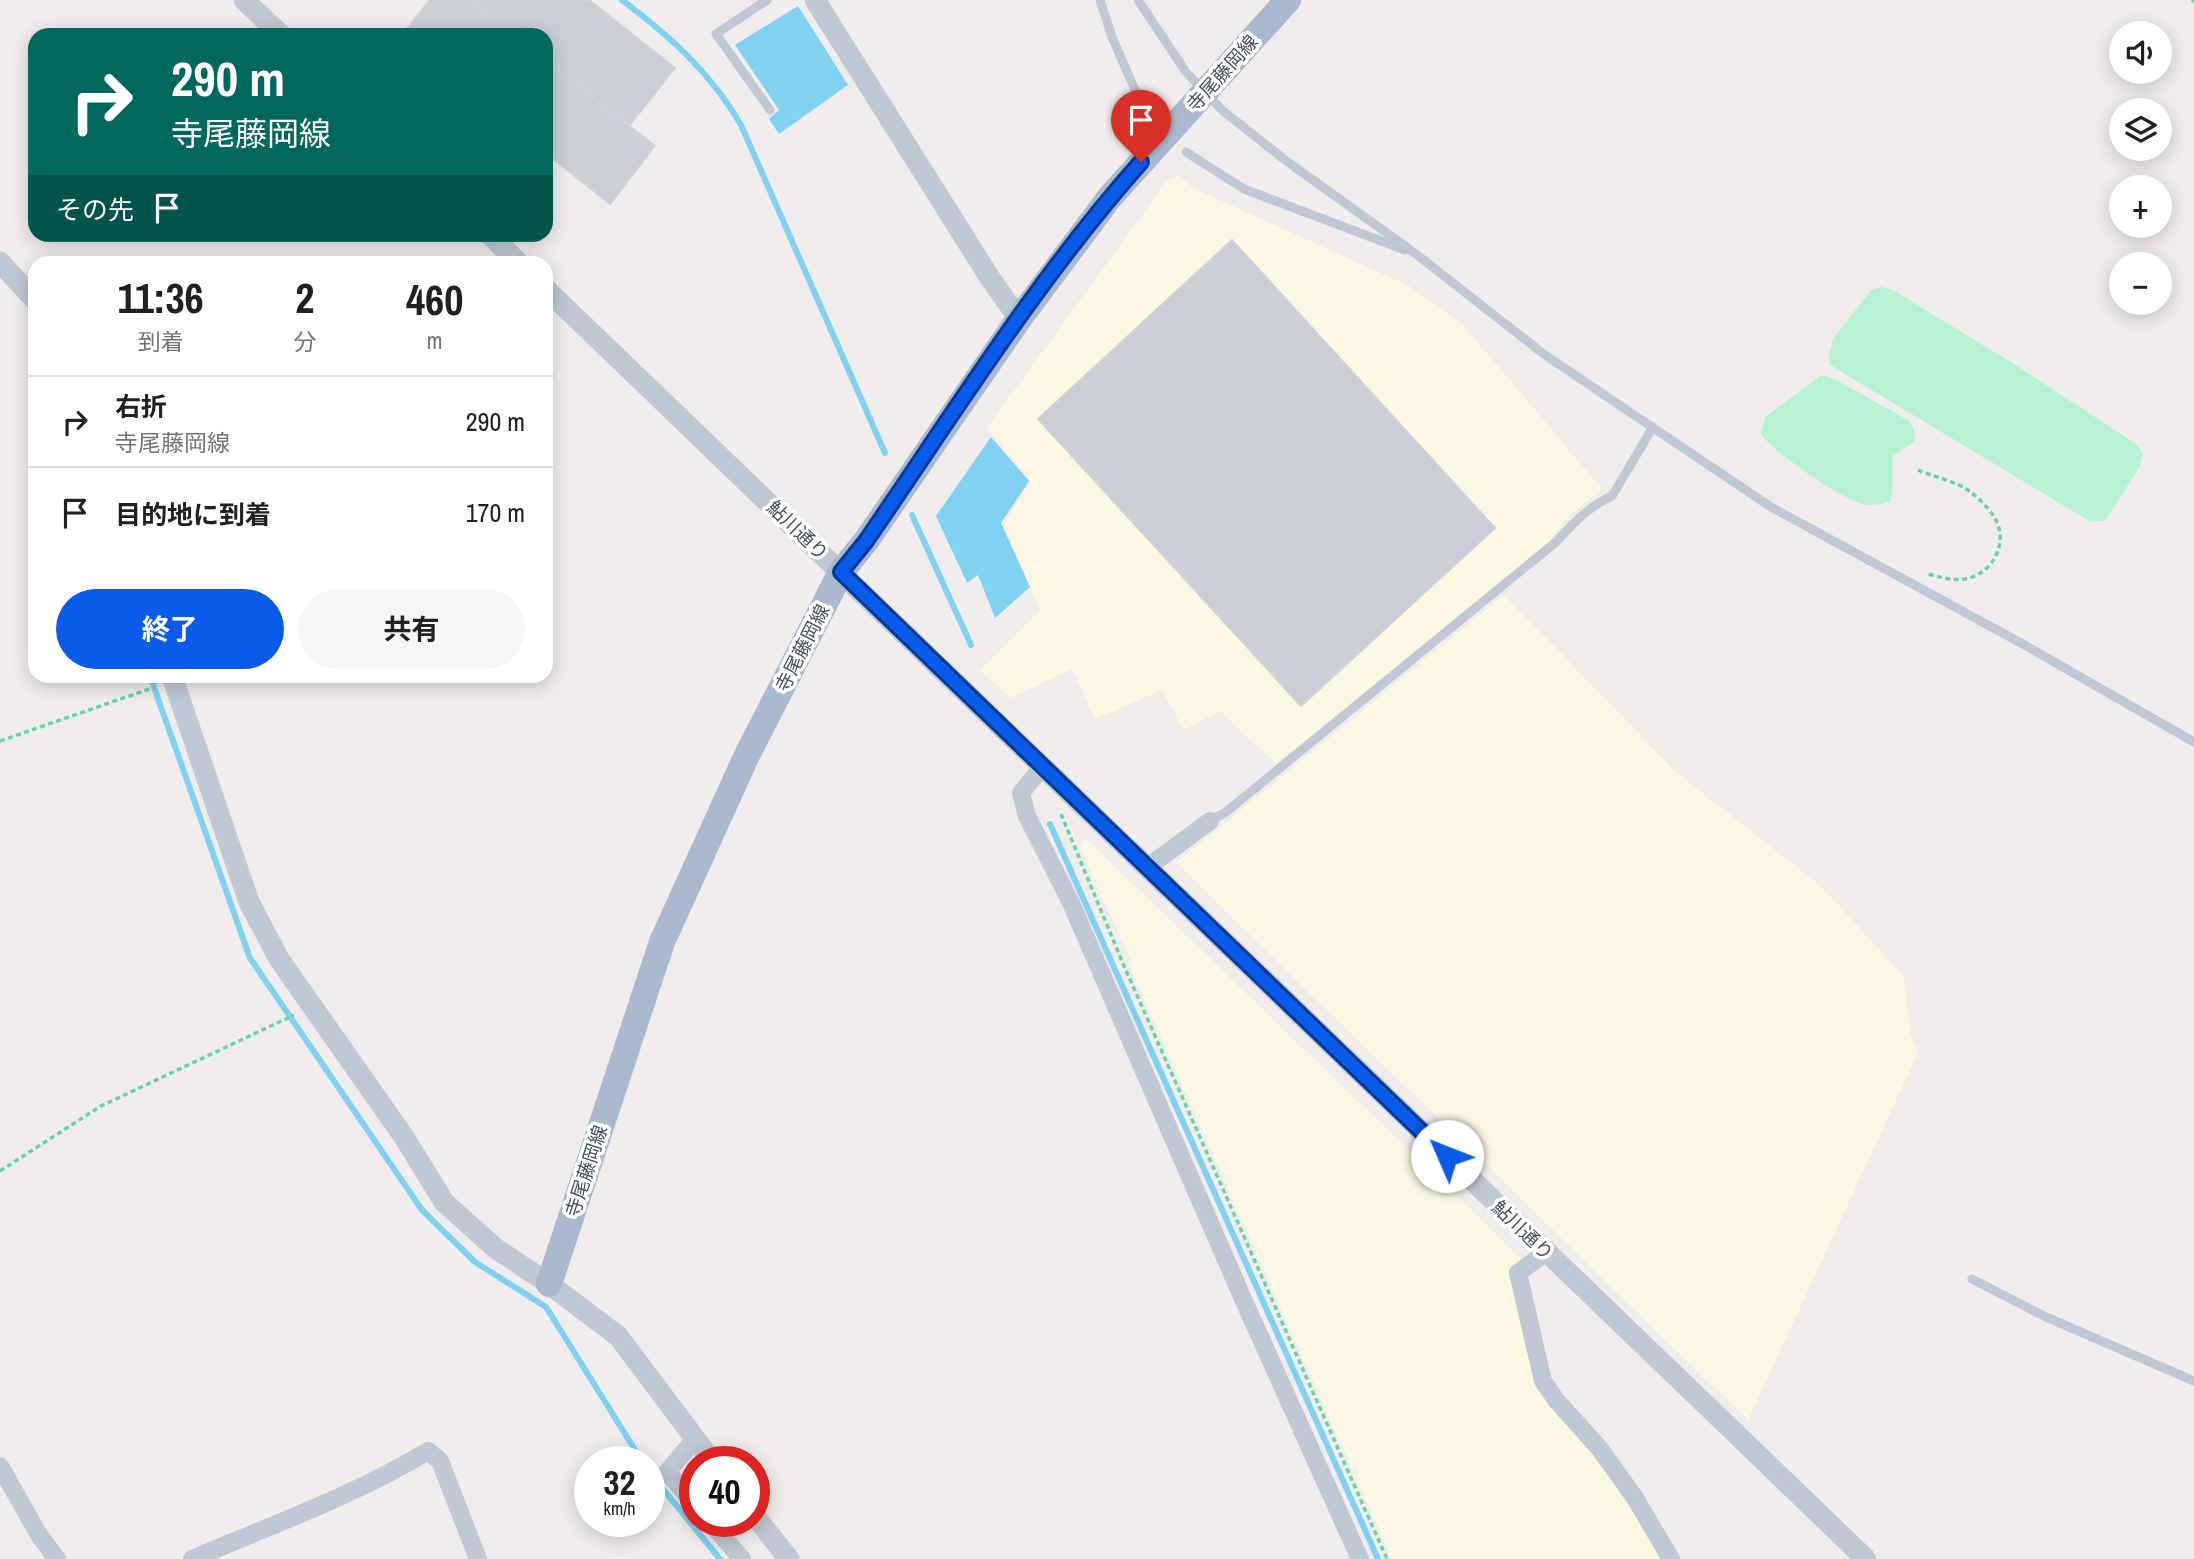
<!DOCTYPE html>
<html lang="ja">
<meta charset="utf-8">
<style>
body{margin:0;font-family:"Archivo Narrow","Noto Sans JP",sans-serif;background:#f6f6f6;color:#202124;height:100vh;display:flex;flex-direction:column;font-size:26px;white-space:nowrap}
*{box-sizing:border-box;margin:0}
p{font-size:23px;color:#757577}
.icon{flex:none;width:38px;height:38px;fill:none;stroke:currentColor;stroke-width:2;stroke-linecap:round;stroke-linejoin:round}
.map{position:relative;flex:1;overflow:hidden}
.sheet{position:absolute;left:28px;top:256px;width:525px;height:427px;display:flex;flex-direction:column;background:#fff;border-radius:21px;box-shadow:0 4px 18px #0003}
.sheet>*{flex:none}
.banner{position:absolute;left:28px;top:28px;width:525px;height:214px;border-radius:21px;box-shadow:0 4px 18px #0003;background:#00695c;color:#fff;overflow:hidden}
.buttons{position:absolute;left:2109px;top:21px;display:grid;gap:14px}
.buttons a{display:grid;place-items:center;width:63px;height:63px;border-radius:50%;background:#fff;box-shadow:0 4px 18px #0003;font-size:35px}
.speed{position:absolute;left:574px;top:1446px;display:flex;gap:14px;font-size:35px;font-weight:700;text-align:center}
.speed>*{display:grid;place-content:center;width:91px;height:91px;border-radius:50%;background:#fff;box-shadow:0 4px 18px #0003;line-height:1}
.speed small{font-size:18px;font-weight:400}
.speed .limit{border:10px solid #d22;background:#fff;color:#111}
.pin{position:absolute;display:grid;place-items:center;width:60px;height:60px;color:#fff;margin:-72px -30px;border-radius:50% 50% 50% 0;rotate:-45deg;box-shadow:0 0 7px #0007}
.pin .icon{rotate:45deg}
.me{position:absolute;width:77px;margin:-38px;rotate:314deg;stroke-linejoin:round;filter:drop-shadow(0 0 5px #0008)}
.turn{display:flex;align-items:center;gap:24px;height:147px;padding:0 28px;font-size:32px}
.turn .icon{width:91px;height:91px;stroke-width:2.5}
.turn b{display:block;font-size:49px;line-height:60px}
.then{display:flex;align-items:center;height:66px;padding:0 28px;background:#0003;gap:14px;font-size:26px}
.eta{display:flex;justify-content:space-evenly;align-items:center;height:119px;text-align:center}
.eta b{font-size:42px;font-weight:700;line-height:49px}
.button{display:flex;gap:14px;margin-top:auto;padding:14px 28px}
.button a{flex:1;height:80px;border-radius:42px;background:#0b5beb;color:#fff;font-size:28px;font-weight:700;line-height:80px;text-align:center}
.button a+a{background:#f6f6f6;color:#202124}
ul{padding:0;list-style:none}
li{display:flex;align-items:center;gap:21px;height:91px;padding:0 28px;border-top:2px solid #e0e0e0}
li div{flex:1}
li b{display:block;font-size:26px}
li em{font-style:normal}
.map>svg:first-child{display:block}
.commercial{fill:#fdf8e3}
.green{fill:#b6f2d2}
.water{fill:#80d1f2}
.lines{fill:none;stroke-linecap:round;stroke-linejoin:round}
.stream{stroke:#80d1f2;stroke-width:6}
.building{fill:#cbced5;stroke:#d0d2d9;stroke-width:2}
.path{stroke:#6cd2a8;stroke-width:3.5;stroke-dasharray:5 3.5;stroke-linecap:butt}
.service{stroke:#bfc8d3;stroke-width:9}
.minor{stroke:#bfc8d3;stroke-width:18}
.tertiary{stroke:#bfc8d3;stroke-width:21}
.primary{stroke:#aab9ce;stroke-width:26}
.route-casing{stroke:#073b99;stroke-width:18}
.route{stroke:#0b5beb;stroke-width:12}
.labels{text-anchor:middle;stroke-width:7;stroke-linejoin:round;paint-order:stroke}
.street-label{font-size:19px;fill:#444e5b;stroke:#fff}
</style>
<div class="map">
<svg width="2194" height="1559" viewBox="0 0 2194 1559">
<rect width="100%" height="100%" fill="#f0edec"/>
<path class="commercial" d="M1178 176 1195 189 1409 286 1463 325 1602 489 1569 516 1547 544 1276 764 1220 711 1184 730 1162 690 1095 719 1072 669 1010 698 980 670 1040 611 1004 524 1031 480 987 428 1167 181Z
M1504 595 1677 773 1821 886 1904 977 1910 1032 1918 1053 1748 1420 1176 863Z
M1085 838 1523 1260 1537 1379 1630 1500 1664 1559H1392L1129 965 1132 962 1080 849Z"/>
<path class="green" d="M1882 287 1893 290 2022 369 2136 444 2143 453 2140 466 2106 520 2091 522 1830 365 1829 356 1833 339 1871 290Z
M1822 375 1836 380 1910 421 1915 433 1914 442 1893 456C1891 472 1895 486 1890 502 1883 503 1876 505 1869 505 1847 504 1774 453 1761 434L1765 417Z"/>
<path class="water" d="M798 6 848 85 779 134 769 119 779 110 735 45Z
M991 437 1029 481 1001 523 1030 587 995 618 978 575 967 583 936 516Z"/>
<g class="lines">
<path class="stream" d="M622 0C670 36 711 73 741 125L885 453
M912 515 971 645
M150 676 250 958 422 1210 475 1262 546 1307 642 1461
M1050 824 1378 1559
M649 1472 720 1559"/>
</g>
<path class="building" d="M430 0H471L515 35H402Z
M471 0H589L675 68 629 126 546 60V35H515Z
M546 60 655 146 610 204 546 153Z
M1232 240 1495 528 1301 706 1038 419Z"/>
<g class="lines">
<path class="path" d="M2192 0 2194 2
M1918 470C1934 477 1959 482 1972 493 1980 500 1989 508 1994 517 2010 542 1993 574 1965 579 1953 581 1939 577 1928 574
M0 741 155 687
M1061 814 1124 966 1387 1559
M0 1171 101 1106 294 1015"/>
<path class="service" d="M767 0 716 34 770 110
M1100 0 1112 37 1146 115
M1138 0 1186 72 1222 110 1285 160 1416 254 1545 355 1771 507 2021 643 2194 742
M1186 152 1244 189 1405 250
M1210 821 1226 812 1556 542C1573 524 1589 506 1612 496L1653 427
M1972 1279 2046 1317 2194 1381"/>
<path class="minor" d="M1043 766 1021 793 1027 816 1071 903 1243 1299 1360 1559
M1148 867 1210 821
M1546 1252 1518 1273 1543 1381 1556 1400 1600 1449 1635 1498 1671 1559
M0 1466 39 1535 57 1559
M695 1504 667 1472 695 1439
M709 1521 742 1559
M192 1559C272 1525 353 1496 428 1451L440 1461 478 1559"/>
<path class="tertiary" d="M244 0 281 35
M815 0 990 278 1019 319
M489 234 518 262
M0 262 35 300
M546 289 1866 1559
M172 676 249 902 279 959 404 1137 444 1202 495 1248 549 1284 618 1336 712 1461
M754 1515 789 1559"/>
<path class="primary" d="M549 1284 662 942 747 755 841 572 866 541 1019 319 1110 197 1288 0"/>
</g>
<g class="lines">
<g class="route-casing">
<path id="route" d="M1141 162C1038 278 954 413 866 541L841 572 1447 1156"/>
</g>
<use href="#route" class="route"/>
</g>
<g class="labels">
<g class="street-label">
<text transform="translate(1222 73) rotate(-48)" y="7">寺尾藤岡線</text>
<text transform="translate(798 530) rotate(44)" y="7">鮎川通り</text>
<text transform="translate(802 648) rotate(-63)" y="7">寺尾藤岡線</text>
<text transform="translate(586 1171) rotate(-72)" y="7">寺尾藤岡線</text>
<text transform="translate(1523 1230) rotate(44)" y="7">鮎川通り</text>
</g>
</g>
</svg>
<div class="buttons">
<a><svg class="icon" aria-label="sound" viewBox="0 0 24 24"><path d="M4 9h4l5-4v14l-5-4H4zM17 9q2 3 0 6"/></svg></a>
<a><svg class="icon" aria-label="layers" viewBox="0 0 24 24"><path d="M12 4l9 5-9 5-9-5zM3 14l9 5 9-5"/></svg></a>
<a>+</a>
<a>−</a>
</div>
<div class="speed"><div>32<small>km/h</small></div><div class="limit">40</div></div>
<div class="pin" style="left:1141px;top:162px;background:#d93025"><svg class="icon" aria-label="arrive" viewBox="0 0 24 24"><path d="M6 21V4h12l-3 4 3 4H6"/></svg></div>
<svg class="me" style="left:1447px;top:1156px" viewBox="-20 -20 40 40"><circle r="19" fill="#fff"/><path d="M0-13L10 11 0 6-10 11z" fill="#0b5beb"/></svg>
<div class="banner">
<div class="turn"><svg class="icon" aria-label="right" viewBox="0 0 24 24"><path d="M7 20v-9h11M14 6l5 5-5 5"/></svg><div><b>290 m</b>寺尾藤岡線</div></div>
<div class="then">その先<svg class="icon" aria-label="arrive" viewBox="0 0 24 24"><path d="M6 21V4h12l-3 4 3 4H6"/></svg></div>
</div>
<section class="sheet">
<div class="eta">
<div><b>11:36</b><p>到着</p></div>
<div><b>2</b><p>分</p></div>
<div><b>460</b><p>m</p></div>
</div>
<ul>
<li><svg class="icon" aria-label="right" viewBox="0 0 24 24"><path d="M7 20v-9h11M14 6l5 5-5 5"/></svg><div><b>右折</b><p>寺尾藤岡線</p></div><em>290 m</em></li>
<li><svg class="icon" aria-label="arrive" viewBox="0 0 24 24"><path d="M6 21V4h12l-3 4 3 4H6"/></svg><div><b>目的地に到着</b></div><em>170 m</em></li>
</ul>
<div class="button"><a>終了</a><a>共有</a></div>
</section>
</div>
